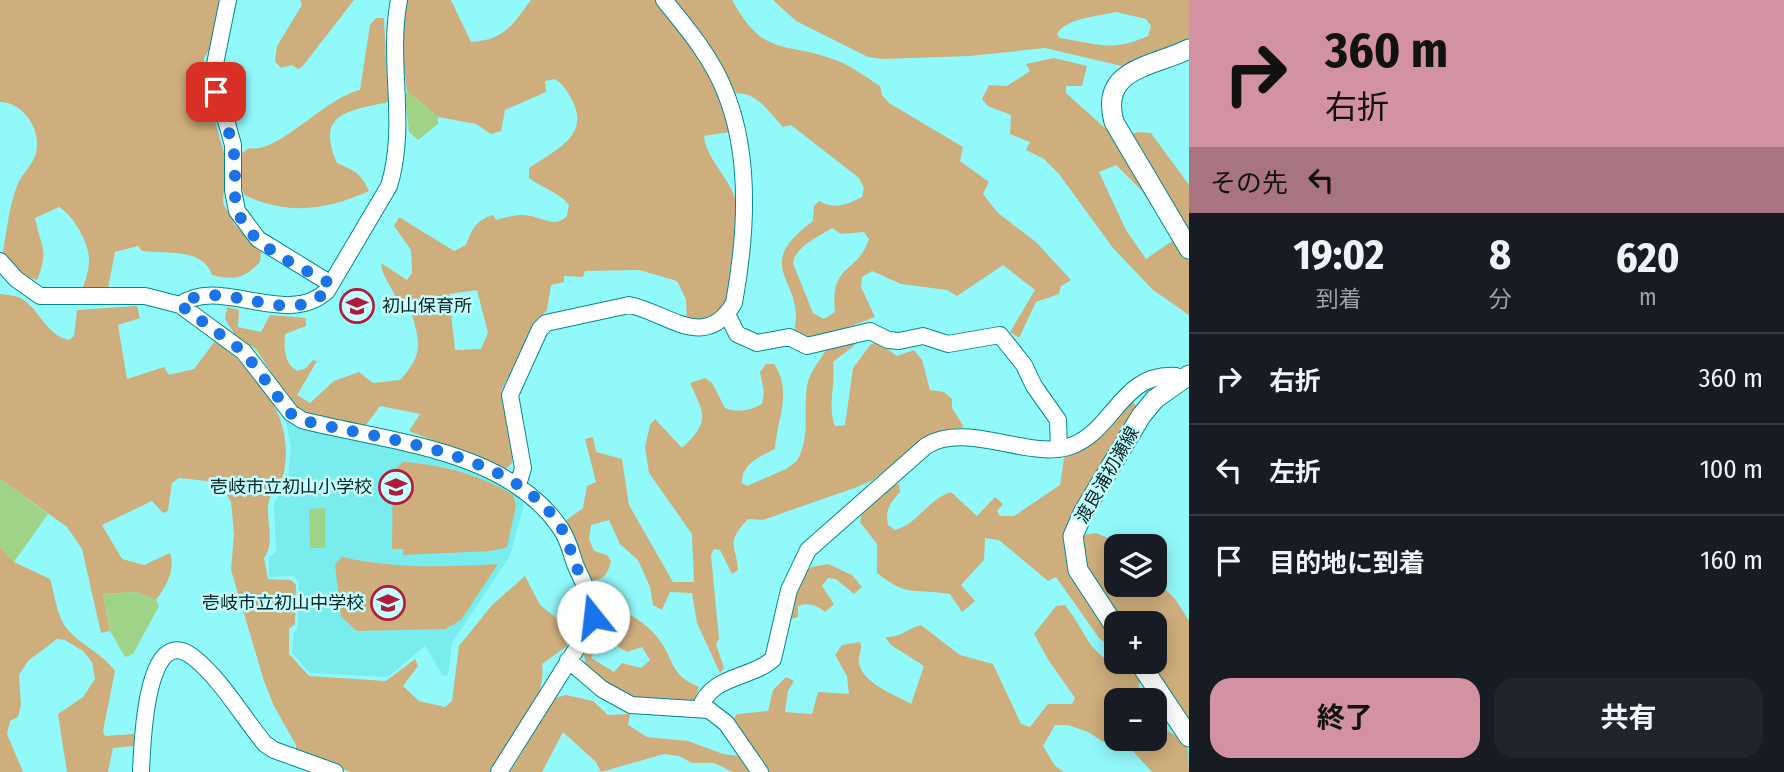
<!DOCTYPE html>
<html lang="ja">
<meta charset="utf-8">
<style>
body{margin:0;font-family:"Fira Sans Condensed","Noto Sans JP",sans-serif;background:#20242c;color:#f1f3f6;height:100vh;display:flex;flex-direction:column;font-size:26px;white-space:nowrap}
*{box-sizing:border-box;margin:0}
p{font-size:23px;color:#9ea1a6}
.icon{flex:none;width:38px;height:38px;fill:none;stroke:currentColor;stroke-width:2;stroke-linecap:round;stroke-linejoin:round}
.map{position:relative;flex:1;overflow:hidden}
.sheet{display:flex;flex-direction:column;background:#171b24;width:595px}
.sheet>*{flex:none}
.top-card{background:#d392a1;color:#111;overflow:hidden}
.controls{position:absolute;left:1104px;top:534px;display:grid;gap:14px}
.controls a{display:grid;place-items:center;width:63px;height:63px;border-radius:14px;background:#171b24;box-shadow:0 4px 18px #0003;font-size:35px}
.pin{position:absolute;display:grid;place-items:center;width:60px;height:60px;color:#fff;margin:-30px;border-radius:14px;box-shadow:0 4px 10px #0006}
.me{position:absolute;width:77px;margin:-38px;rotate:344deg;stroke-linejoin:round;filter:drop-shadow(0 0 5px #0008)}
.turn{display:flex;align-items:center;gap:24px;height:147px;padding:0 21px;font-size:32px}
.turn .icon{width:91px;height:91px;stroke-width:2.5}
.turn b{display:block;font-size:49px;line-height:60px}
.then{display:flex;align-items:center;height:66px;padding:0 21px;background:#0003;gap:14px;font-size:26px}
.eta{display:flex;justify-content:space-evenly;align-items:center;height:119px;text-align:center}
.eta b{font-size:42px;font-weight:700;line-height:49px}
.action{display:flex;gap:14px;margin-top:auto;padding:14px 21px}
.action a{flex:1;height:80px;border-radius:21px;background:#d392a1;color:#111;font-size:28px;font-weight:700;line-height:80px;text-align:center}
.action a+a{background:#20242c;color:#f1f3f6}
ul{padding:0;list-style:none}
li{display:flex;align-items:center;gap:21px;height:91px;padding:0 21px;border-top:2px solid #363941}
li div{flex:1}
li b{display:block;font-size:26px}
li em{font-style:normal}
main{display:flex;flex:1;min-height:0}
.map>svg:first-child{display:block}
.built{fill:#79eced}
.green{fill:#cfae7d;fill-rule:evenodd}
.water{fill:#9fd388}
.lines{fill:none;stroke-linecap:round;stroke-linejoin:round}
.minor-casing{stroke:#048889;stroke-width:18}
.major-casing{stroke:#048889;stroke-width:21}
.minor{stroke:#fff;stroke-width:16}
.major{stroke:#fff;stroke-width:19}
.route{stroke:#1a73e8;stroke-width:12;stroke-dasharray:0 21.6}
.labels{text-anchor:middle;stroke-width:5;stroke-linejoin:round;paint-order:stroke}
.poi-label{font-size:18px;fill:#002122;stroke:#c5fefe;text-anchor:end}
.street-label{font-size:18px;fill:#002122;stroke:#c5fefe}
</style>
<main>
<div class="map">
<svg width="1189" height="772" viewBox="0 0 1189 772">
<rect width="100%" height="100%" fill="#92f9fa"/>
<path class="built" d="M285 417 393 444 499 479 518 494 524 504 510 556 452 643 448 675 443 676 425 646 388 677 310 673 292 653 294 633 298 628 299 582 294 576 269 577V557L276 552 274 503 288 480 291 447Z"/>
<path class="green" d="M0 0H223L215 40 204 58 203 81 226 159 223 203 235 225 261 249 260 262C245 278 235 281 212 275 203 248 168 254 142 251L138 246 115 252 108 288 83 289C85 280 89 270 89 261 90 244 73 215 59 207L35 218C40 245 50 250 37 280 22 277 8 265 3 251 7 230 9 206 17 186 21 174 34 164 36 153 42 130 23 102 0 102Z
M300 0H354L302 67 298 69 292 65 281 68 275 61 277 46 302 5Z
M407 0H451L471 42C505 40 512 25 531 0H732C765 60 785 40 838 61 853 67 867 78 880 86L882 95 889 103 963 147 960 161 989 182 983 194 998 213 1036 242 1071 280 1061 286 1059 294 1036 302 1019 338 1010 332 1035 290 1003 265 957 296 947 290 901 284 872 271 862 277 861 287 875 317 806 343 794 331C807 280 748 269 813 221L814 206 819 201C835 210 846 205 862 197L864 188 859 178 791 125 783 127C763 105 753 86 721 96L730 132 704 136C706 157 725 174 733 193 739 207 736 227 735 242 733 283 738 317 687 321L686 299 677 281 639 270 585 271 583 277 564 276V282L551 285 547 310 536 323 501 391 513 446 512 463 506 469 409 431 420 414 380 406 363 429 306 415 289 400 256 349 235 335 225 319 227 307 239 310 238 327 261 332 270 315 306 318V326L285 334C284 348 284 363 297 371L306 368 313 360 317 361 297 395 310 403 334 381 359 372 373 383 400 380C427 351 418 339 409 303L397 301C393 287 382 278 381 263L407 280 412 273 411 250 394 226 399 217 454 251 466 245C472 229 476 220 493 215L496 220C505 217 515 215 524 215 540 216 555 229 567 216L569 205C559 192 542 188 529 178V168C555 150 591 136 572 100 567 91 564 85 555 79L545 81 546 92 505 110 501 131 491 134 476 124 438 117 407 91 401 41ZM832 228 841 234 864 232 869 239C857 275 830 262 835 312L824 319 813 313 793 263C796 246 818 237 832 228ZM477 290 488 333 481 349 455 350 449 294Z
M773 0H1189V45L1130 68 1045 48 970 56 882 59 868 57 796 21ZM1116 12 1146 19 1151 26 1148 36C1109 53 1098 43 1059 38L1057 34C1065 18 1100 16 1116 12Z
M376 18H384L388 102C348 111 315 113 337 163 355 171 361 173 369 191 325 211 288 215 244 195L240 182 241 154 249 148C277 155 326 97 360 90L370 25Z
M1054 58 1087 66 1082 86H1066V93L1107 130 1166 227 1141 190 1116 165 1099 172 1126 230 1146 259 1175 239 1189 262V315L1153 290 1113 248 1059 174 1044 159 1026 150 1030 142 1010 134 1011 115 988 106 982 99 989 85 1007 86 1030 71 1026 64Z
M1137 132 1151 133 1189 185V235L1130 136Z
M0 294C6 295 17 295 22 299 40 310 46 335 69 340L74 336 77 310 137 306 140 318 118 325 127 379 164 367 169 375 194 369 215 341C257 371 295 417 284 472 281 484 268 494 268 506 267 524 275 543 264 558L268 579 291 580 296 585 295 624 289 629V654L309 676 386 681 415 659 418 666 403 686 419 701 445 707 452 701 459 646 492 605 525 576 540 605 564 624 567 646 542 664C547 700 514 739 495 768L491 772H351L296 751V745L274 706 264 681 231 570 234 534 231 502 226 493 207 481 179 478 172 483 168 511 163 513 152 501 102 525 122 559 144 565 170 553C176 570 166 586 156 600L137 592 103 594 110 631 101 633 82 549 67 527 0 479Z
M852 340 855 345 833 362C836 385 827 405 835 426L845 425 853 368 871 344 879 343 897 356 914 350 922 360 930 390 944 392 952 399V408L964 427 927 436 873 480 857 487 763 520 748 519C725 544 736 543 738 570L732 574 720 550 714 549 711 555 719 639 716 644 724 668 720 673 697 623 692 593 670 592 662 610 653 605 650 587 638 560 620 544 609 520 591 525 589 539 594 551 607 555 611 561C607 576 604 580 588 581L564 522 583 508 587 486 596 482 585 439 593 437 596 452 622 459 629 505 673 582H694L692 534 649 473 645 447 650 425 655 419 682 448C710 422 705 415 690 383L705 378 712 383 725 408C738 413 749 411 762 404L764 392 760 372 766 364H774C793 392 777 418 775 449 759 457 742 463 742 483L747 486 786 469 797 461C811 435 803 411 807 386 809 372 821 359 828 347Z
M1131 400 1137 407C1115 446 1086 481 1069 523L1116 636V652L1099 638 1056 577 1048 581 999 540 985 538 984 560 961 585 975 601 962 612 950 594C915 588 908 598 877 573V544L860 522C862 507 883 486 899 484L900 492C890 503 885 510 888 525L895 530C918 524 928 499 951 492L977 516 995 497 1003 504 997 511 1000 516H1014L1060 485 1064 458Z
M403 462C442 465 479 474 513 495L516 506 507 547 491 551 403 555V549H392L393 471Z
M1096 533 1108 538 1116 547V584H1155V579L1176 600 1189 621V724L1147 662H1155V623H1122L1079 553 1080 543 1085 535Z
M0 547 14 562 50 579C55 595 57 619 69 631 81 645 103 654 115 671L103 731 105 736 134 734V746L113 748 108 772H67L58 714 83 697 95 679 92 662 83 651 65 640 57 639 28 661 19 675 21 705 18 717 10 721 7 734 23 772H0Z
M342 557C394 569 445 567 498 564L461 620 445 629 357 631 341 617 335 564Z
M828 564 852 575 862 587 854 594 836 579 828 578 822 586 834 604 825 612C817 605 808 602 798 606V617L787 620 799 575 812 567Z
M1065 605C1092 640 1088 660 1135 668L1140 680 1137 700H1116V738H1155V724L1173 734 1188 749 1189 772H1152L1128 746 1102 741 1088 732 1068 725H1055L1043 746 1055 766 1064 772H769L733 720 737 714 768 711 773 690 786 677 794 681 788 691 785 712 812 714 818 692 849 694 847 676 835 655 842 645 860 642C863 650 858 655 859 663 863 684 894 694 911 704L924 666 891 645 885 637C903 637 906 629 921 625L960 655 993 664 1021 724 1030 727 1048 704H1072L1075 698 1049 661 1034 634 1056 606Z
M616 608C632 614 652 628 661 642 676 665 670 674 699 687L695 700C643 703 626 701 586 668L583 645 599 614ZM602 637 627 652 642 647 650 660 641 668 622 663 614 672 591 658Z
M566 695 593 701 608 715 630 714 628 725 647 737 688 741 723 754 739 756 749 772H733L714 763H692L679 756 664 754 601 772 596 762 563 732 542 772H510L555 698Z"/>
<path class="water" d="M407 91 438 117V124L418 140 409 132 405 96Z
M0 479 48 514 14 562 0 547Z
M325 508V548H310L309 509Z
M137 592 156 600 159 606 133 654 125 657 110 631 103 594Z"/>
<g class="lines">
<g class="minor-casing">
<path id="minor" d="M228 0 213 74 233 145V190L237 211 258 239 331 284
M0 261 16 279 40 296H145L180 305 244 352 291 413 302 420C387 442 508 449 561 529 568 539 571 552 575 564 583 583 596 603 592 624L499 772
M180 305C219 275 286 329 327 291L389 186C408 125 387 62 399 0
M727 314 737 334 757 343 789 337 807 346 870 331 888 340 899 341 923 336 948 344 1000 335 1024 365 1034 386 1058 420 1059 449
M518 485 523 468 510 395 540 329 546 323 629 305C667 312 705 353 734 303 746 237 751 157 726 94 713 59 687 28 664 0
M568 660 602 689 631 705 709 710 726 723 760 772
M700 709C710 675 751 679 773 659L789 590 808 550 926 446C965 421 1028 459 1068 447 1114 433 1120 372 1176 376L1180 381
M141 772C142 750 145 619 193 657 221 679 242 716 265 744L274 750 335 772"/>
</g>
<g class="major-casing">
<path id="major" d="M1189 49C1153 67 1099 68 1114 122L1189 249
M1116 628 1078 570 1073 536 1083 513 1141 416 1155 399 1189 375
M1139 662 1189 737"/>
</g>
<use href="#minor" class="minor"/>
<use href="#major" class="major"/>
</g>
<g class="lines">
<path class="route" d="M216 92C221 112 231 133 234 154 237 172 232 190 237 208 247 246 300 266 331 284 297 337 222 272 180 305L244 352 290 413 302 420C383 441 517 450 563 531 568 540 571 552 574 561 581 579 593 598 593 617"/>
</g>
<defs>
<g id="school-ring" transform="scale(1.75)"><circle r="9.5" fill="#c5fefe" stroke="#af1b3a" stroke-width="1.5"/><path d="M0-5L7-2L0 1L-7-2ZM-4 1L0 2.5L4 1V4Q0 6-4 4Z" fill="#af1b3a"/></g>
</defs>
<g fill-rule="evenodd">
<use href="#school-ring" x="357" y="306"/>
<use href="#school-ring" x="396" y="487"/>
<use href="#school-ring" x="388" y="603"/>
</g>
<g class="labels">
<g class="poi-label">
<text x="382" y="312" text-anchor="start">初山保育所</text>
<text x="372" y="493">壱岐市立初山小学校</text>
<text x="364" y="609">壱岐市立初山中学校</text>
</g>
<g class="street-label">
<text transform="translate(1107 475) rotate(-60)" y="6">渡良浦初瀬線</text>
</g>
</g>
</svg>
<div class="controls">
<a><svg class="icon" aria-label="layers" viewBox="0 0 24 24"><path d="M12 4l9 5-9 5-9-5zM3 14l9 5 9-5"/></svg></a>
<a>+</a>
<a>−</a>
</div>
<div class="pin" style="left:216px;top:92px;background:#d93025"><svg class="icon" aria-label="arrive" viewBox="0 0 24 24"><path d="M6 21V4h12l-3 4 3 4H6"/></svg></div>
<svg class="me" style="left:593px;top:617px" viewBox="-20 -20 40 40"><circle r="19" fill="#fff"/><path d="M0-13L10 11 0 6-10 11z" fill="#1a73e8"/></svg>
</div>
<section class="sheet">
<div class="top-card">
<div class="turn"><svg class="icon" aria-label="right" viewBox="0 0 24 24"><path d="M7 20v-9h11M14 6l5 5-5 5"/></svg><div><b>360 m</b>右折</div></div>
<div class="then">その先<svg class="icon" aria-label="left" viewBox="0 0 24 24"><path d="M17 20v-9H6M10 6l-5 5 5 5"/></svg></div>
</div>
<div class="eta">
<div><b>19:02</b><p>到着</p></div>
<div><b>8</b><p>分</p></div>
<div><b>620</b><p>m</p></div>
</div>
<ul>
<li><svg class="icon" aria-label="right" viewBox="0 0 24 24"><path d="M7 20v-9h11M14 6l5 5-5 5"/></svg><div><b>右折</b></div><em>360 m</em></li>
<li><svg class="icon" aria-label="left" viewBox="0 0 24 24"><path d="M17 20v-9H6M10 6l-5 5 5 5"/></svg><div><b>左折</b></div><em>100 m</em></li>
<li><svg class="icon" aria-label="arrive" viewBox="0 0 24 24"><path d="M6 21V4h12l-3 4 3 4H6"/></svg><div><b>目的地に到着</b></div><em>160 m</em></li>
</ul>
<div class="action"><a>終了</a><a>共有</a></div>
</section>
</main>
